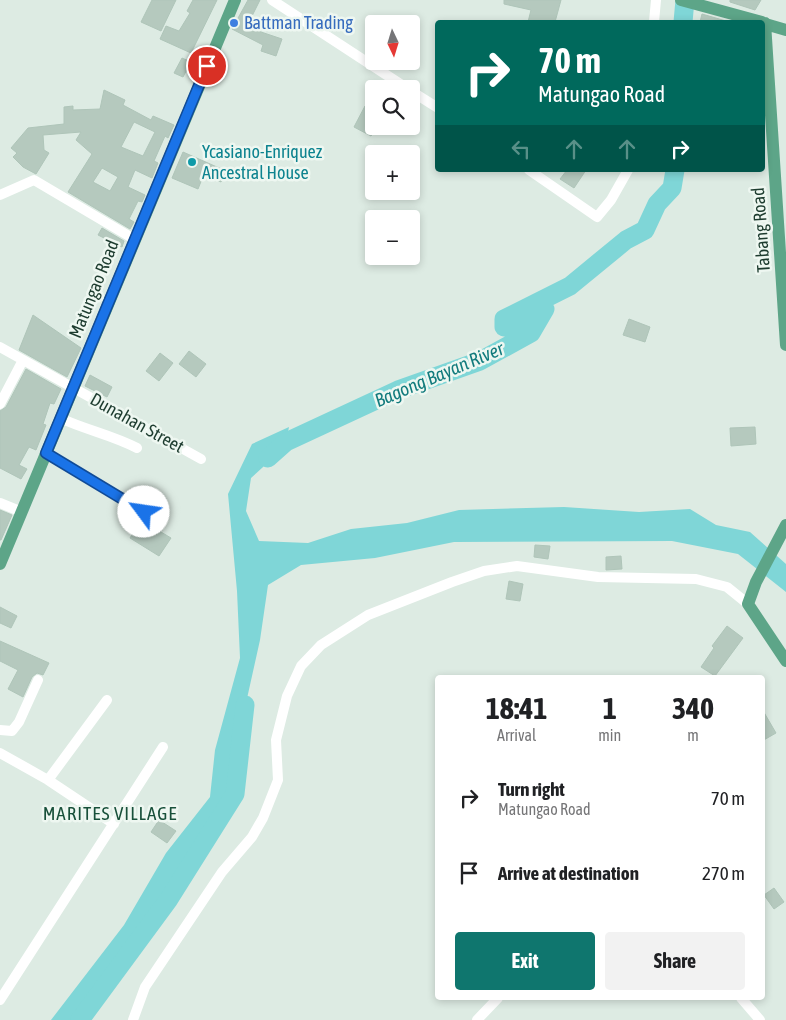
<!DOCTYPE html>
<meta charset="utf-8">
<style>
body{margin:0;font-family:"Asap Condensed",sans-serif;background:#f2f2f2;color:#202124;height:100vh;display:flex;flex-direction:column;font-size:19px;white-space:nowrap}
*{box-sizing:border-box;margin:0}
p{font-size:16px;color:#757577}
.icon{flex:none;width:28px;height:28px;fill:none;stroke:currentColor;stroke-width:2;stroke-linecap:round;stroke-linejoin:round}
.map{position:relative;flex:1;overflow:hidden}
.drawer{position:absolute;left:435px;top:675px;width:330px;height:325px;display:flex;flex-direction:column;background:#fff;border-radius:5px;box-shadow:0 2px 8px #0003}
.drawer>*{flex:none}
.hud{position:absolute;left:435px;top:20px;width:330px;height:152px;border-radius:5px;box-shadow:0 2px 8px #0003;background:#00695c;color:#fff;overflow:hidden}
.needle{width:32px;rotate:176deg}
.controls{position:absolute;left:365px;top:15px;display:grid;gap:10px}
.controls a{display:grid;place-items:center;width:55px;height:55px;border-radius:5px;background:#fff;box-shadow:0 2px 8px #0003;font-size:25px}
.pin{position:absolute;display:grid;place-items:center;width:42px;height:42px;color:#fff;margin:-21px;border:2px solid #fff;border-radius:50%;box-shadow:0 1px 5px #0007}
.me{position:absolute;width:55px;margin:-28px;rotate:301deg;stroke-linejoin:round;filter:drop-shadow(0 0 4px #0008)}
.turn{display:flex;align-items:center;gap:18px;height:105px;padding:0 20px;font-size:22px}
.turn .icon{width:65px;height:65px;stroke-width:2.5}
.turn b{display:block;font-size:35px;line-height:42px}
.lanes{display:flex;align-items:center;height:48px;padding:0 20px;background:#0003;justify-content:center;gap:25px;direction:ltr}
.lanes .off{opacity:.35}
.eta{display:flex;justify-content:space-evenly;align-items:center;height:85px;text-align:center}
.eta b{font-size:30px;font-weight:700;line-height:35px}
.action{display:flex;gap:10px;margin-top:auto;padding:10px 20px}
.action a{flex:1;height:58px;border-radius:5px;background:#0f766e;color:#fff;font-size:20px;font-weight:700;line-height:58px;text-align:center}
.action a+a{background:#f2f2f2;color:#202124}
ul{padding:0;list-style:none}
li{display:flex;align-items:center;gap:15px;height:75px;padding:0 20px}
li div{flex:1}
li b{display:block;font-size:19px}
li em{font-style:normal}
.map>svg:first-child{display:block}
.water{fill:#7fd6d7}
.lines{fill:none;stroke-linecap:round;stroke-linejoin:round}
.river{stroke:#7fd6d7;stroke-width:19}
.building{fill:#b5c9be;stroke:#afc5b9;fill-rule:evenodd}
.minor{stroke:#fff;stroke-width:10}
.major{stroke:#5da588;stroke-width:12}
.route-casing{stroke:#114b97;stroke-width:12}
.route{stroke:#1a73e8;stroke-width:9}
.shop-dot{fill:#3f7fe0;stroke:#eef7f1;stroke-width:2}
.culture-dot{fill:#0f9aa8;stroke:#eef7f1;stroke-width:2}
.labels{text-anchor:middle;stroke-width:5;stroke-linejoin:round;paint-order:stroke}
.shop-label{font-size:18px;fill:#366cbe;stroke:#eef7f1;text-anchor:start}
.culture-label{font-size:18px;fill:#0d838f;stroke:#eef7f1;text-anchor:start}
.street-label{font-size:18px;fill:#1d3c2f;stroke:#eef7f1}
.water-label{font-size:19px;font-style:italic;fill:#127b7d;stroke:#eef7f1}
.neighbourhood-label{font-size:19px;letter-spacing:1px;fill:#18503a;stroke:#eef7f1}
</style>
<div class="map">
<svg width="786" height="1020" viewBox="0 0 786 1020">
<rect width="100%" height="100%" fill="#ddebe3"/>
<path class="water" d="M289 427 285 447 251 478 246 511 259 541 308 543 351 529 407 523 459 510 564 507 639 512 690 509 716 525 750 532 786 564V592L738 554 672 541 454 542 375 558 301 565 268 585 260 640 238 739 227 813 197 845 171 900 122 954 84 1020H51L124 925 166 853 210 797 215 750 240 658 237 591 228 494 252 444Z"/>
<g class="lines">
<path class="river" d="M683 22 685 0
M268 458 286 442 398 390 480 361 531 333 545 309 504 327V319L570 286 626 240 645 230 657 204 672 188 675 170
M80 1020 169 899 235 794 245 705"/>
</g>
<path class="building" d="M152 0H176L161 31 141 22Z
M193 0H217L191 53 160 39 166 26 179 31 190 13 187 11Z
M248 0H260L249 22 257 26 255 30 282 39 276 56 261 51 263 45 232 29Z
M504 0H561L555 22H528L531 10 504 4Z
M730 0H761L755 10 730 2Z
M702 14 726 21 725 22H700Z
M182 58 191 62 183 77 174 73Z
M104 90 125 100 123 105 151 120 153 116 174 125 168 138 165 136 154 161 158 163 152 178 135 170 128 187 145 195 142 202 138 201 129 219 134 222 130 229 68 192 92 154 76 140 81 132 43 135 44 150 49 153 36 174 23 167 13 157 17 153 11 148 28 128 64 124V107L73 106V110L100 109ZM134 122 155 132 143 156 121 147ZM102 168 118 177 110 191 93 182Z
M365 106 374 110V131L371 136 354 127Z
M183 152 226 171 221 182 204 174 198 189 172 178Z
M567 170H586L574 188 560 179Z
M102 228 124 241 122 247 98 235Z
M33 315 81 348 67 377 19 350Z
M629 319 650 327 645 342 623 335Z
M189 351 206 364 196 377 179 364Z
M160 353 173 363 159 381 146 371Z
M26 369 61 389 54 404 50 403 43 424 46 425 36 450 29 447 19 465 27 469 21 479 0 468V411L6 407Z
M90 375 112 387 107 397 85 386Z
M755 427 756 444 731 446 730 428Z
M0 510 12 515 1 540H0Z
M141 520 171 538 159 556 130 538Z
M535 545 550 546 548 559 534 557Z
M621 556 622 569 606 570V557Z
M509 581 523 584 520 601 506 599Z
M0 607 17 616 11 628 0 623Z
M727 626 743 638 715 676 701 667 714 648 712 646Z
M0 641 49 663 43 675 37 673 32 677 23 697 8 689 18 670 0 661Z
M762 709 776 733 762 741Z
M159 820 176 831 167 843 151 832Z
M774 888 784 902 774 909 764 895Z"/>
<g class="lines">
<path class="minor" d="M272 0 408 89
M654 22 656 0
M411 91 438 108
M529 170 597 217 611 200 628 170
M0 195 34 180 134 239
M0 347 201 459
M0 404 23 360
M60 418C86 430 112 435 137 448
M46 453 144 513
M0 503 22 512
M0 730 12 731 19 722 38 680
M0 753 48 780 114 824
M48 780 107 700
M741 998 760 1020
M0 1000 163 747
M133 1020 145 987 222 872 252 837 263 818 278 780 276 740 287 696 301 666 321 645 368 615 452 582 484 571 517 566 598 577 696 579 727 587 748 604
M477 1020 498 998"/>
<path class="major" d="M681 0 762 22
M762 23 786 30
M765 23 786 345
M786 525 756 582 748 604 786 661
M0 564 235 0"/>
</g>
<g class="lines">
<g class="route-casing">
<path id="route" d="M144 512 46 453 207 66"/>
</g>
<use href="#route" class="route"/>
</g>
<circle class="shop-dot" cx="234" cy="23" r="5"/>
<circle class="culture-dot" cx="192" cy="162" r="5"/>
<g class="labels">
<g class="shop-label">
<text x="244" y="29">Battman Trading</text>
</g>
<g class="culture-label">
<text x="202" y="158">Ycasiano-Enriquez<tspan x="202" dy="21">Ancestral House</tspan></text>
</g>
<g class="street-label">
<text transform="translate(761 230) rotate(-94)" y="6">Tabang Road</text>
<text transform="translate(94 289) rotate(-68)" y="6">Matungao Road</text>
<text transform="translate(137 423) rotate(29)" y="6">Dunahan Street</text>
</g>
<g class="water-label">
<text transform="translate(439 374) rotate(-23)" y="7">Bagong Bayan River</text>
</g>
<g class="neighbourhood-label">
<text x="110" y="820">MARITES VILLAGE</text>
</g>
</g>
</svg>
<div class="controls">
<a><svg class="needle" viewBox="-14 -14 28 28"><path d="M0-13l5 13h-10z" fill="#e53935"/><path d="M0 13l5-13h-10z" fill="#757577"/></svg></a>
<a><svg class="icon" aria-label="search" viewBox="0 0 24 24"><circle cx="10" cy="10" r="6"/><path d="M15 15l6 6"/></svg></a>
<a>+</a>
<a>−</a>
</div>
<div class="pin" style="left:207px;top:66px;background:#d93025"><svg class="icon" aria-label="arrive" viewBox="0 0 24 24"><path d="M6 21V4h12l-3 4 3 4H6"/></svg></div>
<svg class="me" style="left:144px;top:512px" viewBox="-20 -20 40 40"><circle r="19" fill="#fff"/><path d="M0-13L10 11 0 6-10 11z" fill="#1a73e8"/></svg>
<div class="hud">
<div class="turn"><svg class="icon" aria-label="right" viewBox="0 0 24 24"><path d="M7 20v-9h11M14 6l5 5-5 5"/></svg><div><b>70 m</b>Matungao Road</div></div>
<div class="lanes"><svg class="icon off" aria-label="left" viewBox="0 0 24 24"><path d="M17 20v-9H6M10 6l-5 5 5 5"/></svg><svg class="icon off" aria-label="ahead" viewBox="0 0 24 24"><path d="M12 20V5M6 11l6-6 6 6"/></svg><svg class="icon off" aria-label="ahead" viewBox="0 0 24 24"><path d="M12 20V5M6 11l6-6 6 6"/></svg><svg class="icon" aria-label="right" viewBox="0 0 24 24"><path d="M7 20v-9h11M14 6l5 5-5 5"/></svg></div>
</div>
<section class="drawer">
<div class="eta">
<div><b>18:41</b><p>Arrival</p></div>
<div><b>1</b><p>min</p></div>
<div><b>340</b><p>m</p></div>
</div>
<ul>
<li><svg class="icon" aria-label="right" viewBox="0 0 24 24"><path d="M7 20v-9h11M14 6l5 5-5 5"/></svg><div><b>Turn right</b><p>Matungao Road</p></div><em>70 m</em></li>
<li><svg class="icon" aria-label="arrive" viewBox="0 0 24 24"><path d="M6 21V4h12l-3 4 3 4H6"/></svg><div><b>Arrive at destination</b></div><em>270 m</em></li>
</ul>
<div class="action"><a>Exit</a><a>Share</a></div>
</section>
</div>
